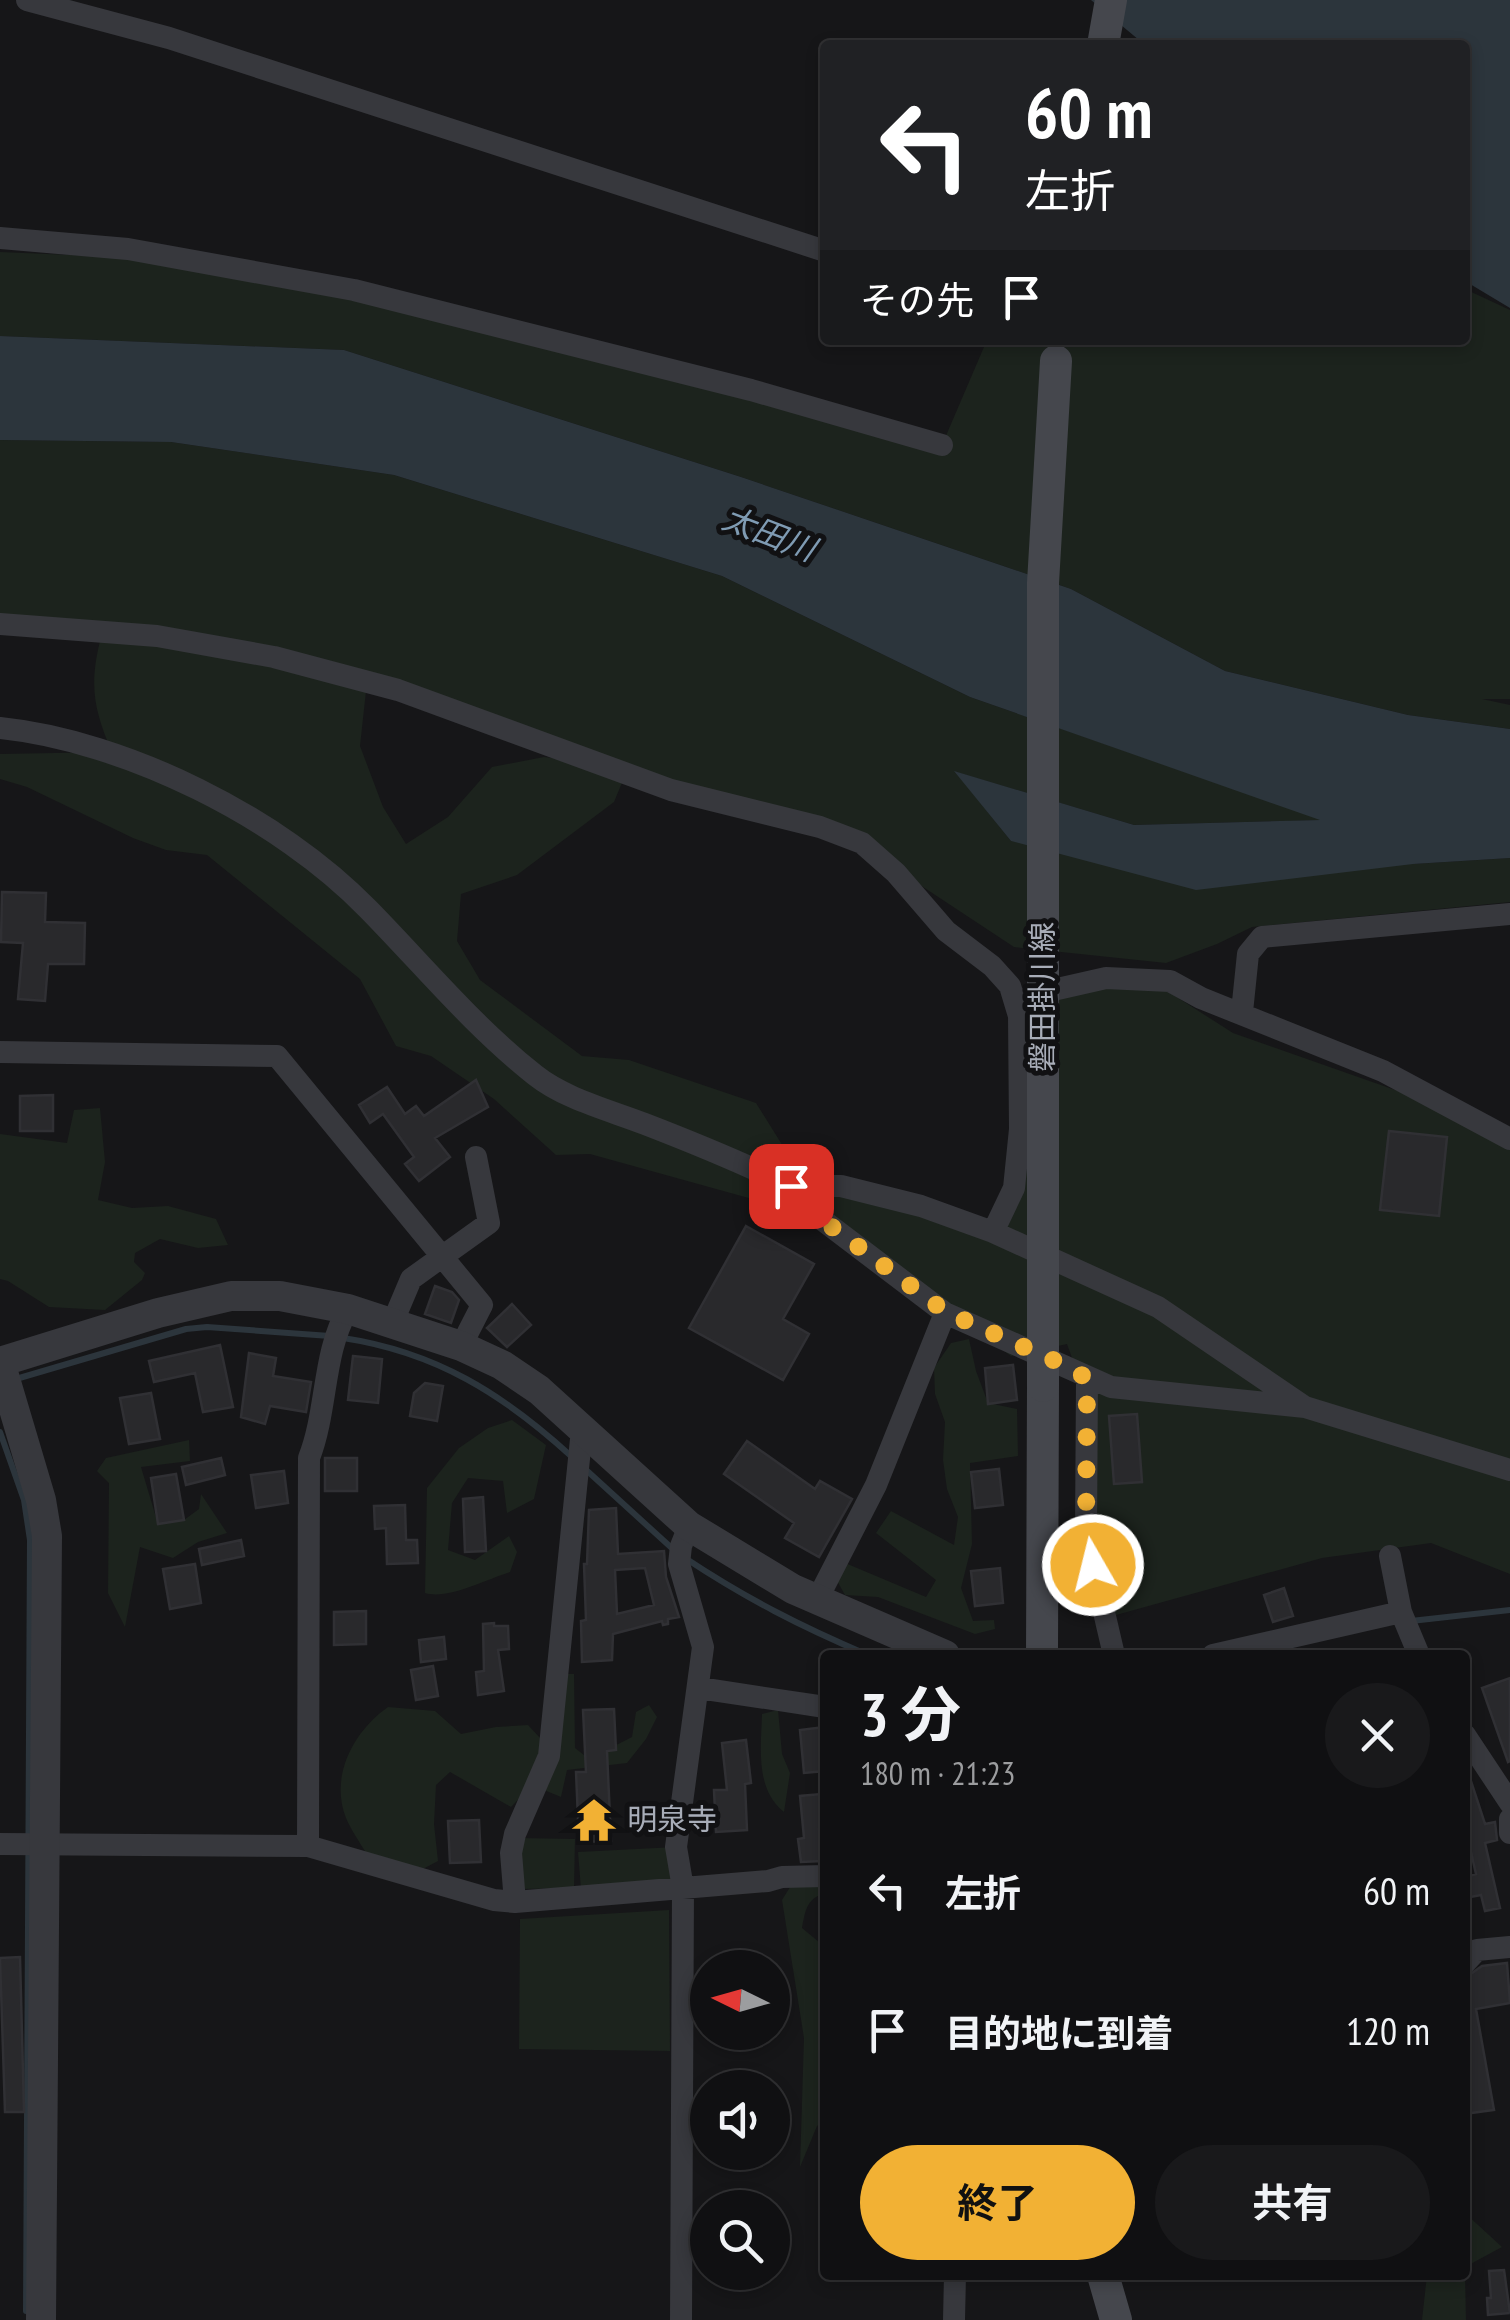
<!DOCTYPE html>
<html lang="ja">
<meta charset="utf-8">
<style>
body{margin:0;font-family:"PT Sans Narrow","Noto Sans JP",sans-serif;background:#19191b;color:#f1f3f6;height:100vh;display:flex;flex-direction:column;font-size:38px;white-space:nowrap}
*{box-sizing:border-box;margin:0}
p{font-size:32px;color:#9c9d9f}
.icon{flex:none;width:55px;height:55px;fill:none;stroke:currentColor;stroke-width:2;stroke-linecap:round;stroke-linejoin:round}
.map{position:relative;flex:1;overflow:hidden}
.drawer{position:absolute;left:820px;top:1650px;width:650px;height:630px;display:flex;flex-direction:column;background:#101012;border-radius:10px;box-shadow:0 5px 15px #0003,0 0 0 2px #303032}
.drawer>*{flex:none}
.hud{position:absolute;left:820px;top:40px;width:650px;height:305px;border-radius:10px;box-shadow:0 5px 15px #0003,0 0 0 2px #303032;background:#202124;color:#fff;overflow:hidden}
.needle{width:65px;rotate:275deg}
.fabs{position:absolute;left:690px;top:1950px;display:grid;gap:20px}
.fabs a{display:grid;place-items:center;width:100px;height:100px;border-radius:50%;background:#101012;box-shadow:0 5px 15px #0003,0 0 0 2px #303032;font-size:50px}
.pin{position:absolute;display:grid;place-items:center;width:85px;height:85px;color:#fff;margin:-42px;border-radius:20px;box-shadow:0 5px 15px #0006}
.me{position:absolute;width:110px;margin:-55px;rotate:352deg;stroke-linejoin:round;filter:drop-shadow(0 0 8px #0008)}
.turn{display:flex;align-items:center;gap:35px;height:210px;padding:0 40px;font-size:45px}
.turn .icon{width:130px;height:130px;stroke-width:2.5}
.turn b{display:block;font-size:70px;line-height:85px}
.then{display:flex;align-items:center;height:95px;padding:0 40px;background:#0003;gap:20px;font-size:38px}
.round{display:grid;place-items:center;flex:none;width:105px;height:105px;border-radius:52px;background:#19191b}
.head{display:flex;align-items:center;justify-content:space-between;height:170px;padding:0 40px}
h1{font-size:60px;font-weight:700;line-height:75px}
.cta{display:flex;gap:20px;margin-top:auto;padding:20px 40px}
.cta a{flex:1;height:115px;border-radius:60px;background:#f2b134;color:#111;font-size:40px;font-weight:700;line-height:115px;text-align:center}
.cta a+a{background:#19191b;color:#f1f3f6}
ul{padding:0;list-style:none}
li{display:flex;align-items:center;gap:30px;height:140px;padding:0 40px}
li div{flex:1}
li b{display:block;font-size:38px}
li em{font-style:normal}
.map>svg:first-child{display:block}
.green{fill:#1c231d;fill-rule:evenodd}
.water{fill:#2c353c}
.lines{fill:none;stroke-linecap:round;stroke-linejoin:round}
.stream{stroke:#2c353c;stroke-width:6}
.building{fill:#29292c;stroke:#303034;stroke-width:2.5;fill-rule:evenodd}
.minor{stroke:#37383d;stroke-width:22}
.tertiary{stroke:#37383d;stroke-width:30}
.secondary{stroke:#45474d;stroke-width:32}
.secondary-bridge{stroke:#45474d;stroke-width:32}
.route{stroke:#f2b134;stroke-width:18;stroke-dasharray:0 32.4}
.labels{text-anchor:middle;stroke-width:10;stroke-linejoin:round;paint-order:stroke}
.street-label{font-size:30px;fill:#a8adb8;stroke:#111113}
.poi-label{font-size:30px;fill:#a8adb8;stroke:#111113;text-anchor:start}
.water-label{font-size:32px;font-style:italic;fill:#7f9bb3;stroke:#111113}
</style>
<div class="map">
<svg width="1510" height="2320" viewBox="0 0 1510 2320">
<rect width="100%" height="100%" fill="#161618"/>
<path class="green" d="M0 252 190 260 942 445 987 340H1465V289L1510 310V699H1482L1510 705V729L1408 715 1225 671 1071 589 741 477 344 350 0 336Z
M0 440 171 442 394 475 722 576 970 697 1323 820 1134 825 956 772 1011 841 1413 864 1510 858V902L1252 927 1217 944 1166 963 1014 947 852 840 626 773 614 802 517 875 461 894 457 941 480 980 582 1056 629 1060 756 1103 786 1151 778 1206 590 1154 556 1155 494 1099 431 1056 396 1046 360 979 207 855 166 850 133 838 27 787 0 779V754L112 752C93 708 89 684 101 637L0 627ZM366 691 602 764 544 757 492 767 448 817 406 844 383 807 360 746Z
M1150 980 1233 1033 1415 1097 1510 1145V1574L1431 1543 1322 1558 1116 1615 1086 1516 1087 1399 1067 1344 1011 1356 812 1212 822 1186 993 1232 1062 988Z
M100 1108 105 1162 98 1200 132 1208 168 1206 216 1219 228 1245 198 1248 160 1239 135 1253 134 1262 145 1273 142 1280 105 1310 49 1307 8 1281 0 1279V1134L67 1143 74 1110Z
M969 1339 976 1371 988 1403 1017 1409 1018 1456 970 1463 972 1544 961 1588 973 1621 994 1620 995 1629 975 1634 878 1597 845 1595 836 1579 838 1560 926 1597 936 1580 876 1533 891 1511 954 1545 958 1517 947 1489 943 1460 945 1422 935 1394 934 1368 951 1343Z
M512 1420 546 1445 534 1499 507 1513 503 1481 468 1478 452 1503 448 1550 475 1560 509 1536 517 1552 510 1572C485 1580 447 1600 425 1593L427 1488 459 1448 488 1428Z
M189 1440 190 1461 141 1467 158 1524 184 1520 199 1509 201 1494 227 1533 198 1542 173 1558 140 1547 125 1627 108 1593 109 1483 97 1471 106 1458Z
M563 1674H574L575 1748 589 1759 632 1737 636 1712 649 1705 657 1717 646 1739 627 1763 567 1770 561 1797 544 1790Z
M388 1707 435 1711 461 1734 496 1727 528 1725 541 1739 540 1777 511 1807 450 1772 436 1785 434 1824 438 1861 421 1870 366 1853C359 1841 351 1830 346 1818 329 1775 355 1730 388 1707Z
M778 1710 782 1754 790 1773 784 1812C755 1789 761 1748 762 1714Z
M517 1838 575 1839 574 1888 521 1889Z
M676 1847 672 1882 581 1889 578 1852Z
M825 1879V1893C807 1898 805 1911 802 1928L825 1947V1970L819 1971 825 2007 820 2068 825 2078V2121L817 2126 800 2167 804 2038 782 1900 792 1884Z
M669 1910 670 2051 519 2049 520 1919Z
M1465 2213 1502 2247 1465 2267Z
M1427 2275H1465L1466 2320H1422Z"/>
<path class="water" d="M1091 0H1510V308L1465 281V45H1145Z
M0 336 344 350 741 477 1071 589 1225 671 1408 715 1510 729V858L1413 864 1196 890 1011 841 954 771 1134 825 1320 820 970 697 722 576 394 475 171 442 0 440Z"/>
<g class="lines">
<path class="stream" d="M343 1338C436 1352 503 1394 571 1456
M16 1379 186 1329 207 1327 330 1336
M0 1432 24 1500 30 1540 26 2311
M584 1468 675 1551
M685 1558C747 1599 800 1626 868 1655
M1411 1621 1510 1610"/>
</g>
<path class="building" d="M2 892 46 893 45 922 85 923 84 964H48L45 1001 18 999 23 943 1 942Z
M476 1080 488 1107 435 1138 450 1157 419 1181 405 1164 414 1157 383 1114 370 1123 359 1105 387 1087 405 1114 416 1106 424 1116Z
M53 1095V1131H20V1096Z
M1389 1131 1447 1137 1439 1216 1380 1210Z
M746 1226 814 1264 783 1319 809 1334 783 1380 689 1328Z
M435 1286 452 1292 459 1300 451 1323 425 1314Z
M512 1304 531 1325 507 1347 487 1328Z
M220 1345 233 1407 203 1412 195 1373 154 1382 149 1361Z
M249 1353 276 1358 273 1376 311 1382 306 1412 270 1406 265 1424 241 1417Z
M353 1356 382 1359 378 1403 348 1400Z
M1013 1365 1017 1400 988 1404 985 1368Z
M425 1383 443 1386 437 1421 410 1416 414 1393Z
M151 1393 160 1439 129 1444 120 1398Z
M1137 1414 1142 1482 1114 1484 1109 1416Z
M747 1441 815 1489 820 1481 852 1499 819 1557 785 1538 794 1523 724 1474Z
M221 1458 225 1475 186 1485 182 1467Z
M325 1458H357V1491H325Z
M999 1469 1003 1505 975 1508 971 1472Z
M284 1471 288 1503 256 1508 251 1475Z
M176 1474 184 1520 158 1524 151 1478Z
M483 1497 486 1551 465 1552 463 1499Z
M405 1505 406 1540H417L418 1563 387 1564 386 1528 375 1529 374 1506Z
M616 1508 618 1554 664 1551 666 1577 679 1617 668 1619V1624L663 1625 662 1621 613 1634 612 1660 582 1662 581 1621 586 1620 584 1564H587L589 1510ZM645 1568 654 1605 617 1614 615 1570Z
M241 1540 244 1556 202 1565 199 1549Z
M195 1564 201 1603 170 1609 163 1569Z
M1000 1568 1003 1603 975 1606 971 1571Z
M1284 1588 1293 1616 1273 1622 1264 1595Z
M366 1611V1644L334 1645V1612Z
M494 1623V1626H508L509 1649 498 1650 504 1691 478 1695 476 1672 484 1671 483 1624Z
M444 1637 446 1659 421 1662 419 1640Z
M433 1666 438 1696 416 1700 411 1670Z
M1510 1678V1761L1508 1762 1482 1688Z
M614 1709 616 1750 607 1751 611 1841 579 1842 576 1772H586L583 1710Z
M825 1727V1771L804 1773 800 1730Z
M746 1740 751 1783 745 1784 747 1830 716 1832 714 1790H727L722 1743Z
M1468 1772 1485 1824 1495 1822 1497 1840 1485 1843 1500 1908 1485 1911 1481 1895 1465 1898V1877L1476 1874 1465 1826V1773Z
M821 1794 824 1828 819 1829 822 1861 801 1862 798 1839 804 1838 800 1796Z
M479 1820 481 1862 450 1863 448 1821Z
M20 1957 24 2112H5L0 1958Z
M1507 1963 1510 2003 1476 2009 1494 2110 1471 2113 1465 2072V1978L1482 1966Z
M1504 2270 1510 2313 1488 2315 1487 2298H1491L1489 2271Z"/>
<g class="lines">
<path class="minor" d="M27 0 169 38 825 251
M0 238 128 249 354 290 751 390 942 445
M0 624 157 636 274 657 398 690 671 790 820 827 862 843 896 873 946 931 992 966 1010 986 1019 1016 1020 1129 1014 1188 993 1232
M0 728C126 741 280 818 368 909 423 965 473 1026 535 1075 565 1099 609 1110 645 1124 702 1146 758 1169 812 1197
M1031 995 1106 978 1170 981 1201 998 1383 1071 1510 1139
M1242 1012 1248 954 1262 937 1510 914
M0 1052 277 1056 482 1305 461 1346
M392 1324 411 1279 489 1223 476 1157
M1087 1378 1086 1535 1114 1655
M1305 1407 1158 1307 993 1232 921 1206 841 1186H822L812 1197V1212L945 1313 1111 1387 1305 1407 1510 1470
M1390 1556 1401 1612 1419 1655
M817 1600 876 1485 945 1313
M1213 1655 1401 1612
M699 1688 825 1707
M1465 1735 1510 1803
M1510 1819V1833
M0 1844 308 1846 494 1900 515 1902 768 1881 782 1877 825 1876
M308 1846 309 1458C328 1409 322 1354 348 1309
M515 1902 511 1853 515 1834 549 1756 582 1429
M1465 1963 1477 1950 1510 1947
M681 2320 683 1888 676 1847 703 1647 679 1564 681 1546 689 1526
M954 2320 955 2275"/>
<path class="tertiary" d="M0 1362 158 1313 231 1296H280L348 1309 461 1346 502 1365 539 1390 689 1526 793 1589 945 1655
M0 1362 41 1500 47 1536 41 2320"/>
<path class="secondary" d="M1103 45 1111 0
M1042 1655 1043 1386
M1103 2275 1116 2320"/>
<path class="secondary-bridge" d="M1043 1386V583L1056 361"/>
</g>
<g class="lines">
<path class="route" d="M791 1186 812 1196V1212L946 1312 1060 1363 1087 1378 1086 1535 1093 1565"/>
</g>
<defs>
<g id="temple-bare" transform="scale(3.45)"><path d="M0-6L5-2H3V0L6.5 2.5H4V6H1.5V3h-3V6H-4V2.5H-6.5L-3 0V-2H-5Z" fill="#f2b134" stroke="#111113" stroke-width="2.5" paint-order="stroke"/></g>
</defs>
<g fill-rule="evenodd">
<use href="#temple-bare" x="594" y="1820"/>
</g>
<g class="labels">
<g class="street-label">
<text transform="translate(1043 997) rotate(-90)" y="10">磐田掛川線</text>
</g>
<g class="poi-label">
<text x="627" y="1830">明泉寺</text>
</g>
<g class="water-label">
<text transform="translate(769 534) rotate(21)" y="11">太田川</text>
</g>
</g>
</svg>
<div class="fabs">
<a><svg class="needle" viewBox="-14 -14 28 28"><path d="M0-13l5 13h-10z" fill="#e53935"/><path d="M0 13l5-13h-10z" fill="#9c9d9f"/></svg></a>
<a><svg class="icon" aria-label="sound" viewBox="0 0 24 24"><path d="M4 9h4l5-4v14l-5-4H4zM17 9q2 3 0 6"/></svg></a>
<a><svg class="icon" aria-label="search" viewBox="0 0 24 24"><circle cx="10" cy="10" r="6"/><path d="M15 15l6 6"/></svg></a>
</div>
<div class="pin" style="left:791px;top:1186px;background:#d93025"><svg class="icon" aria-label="arrive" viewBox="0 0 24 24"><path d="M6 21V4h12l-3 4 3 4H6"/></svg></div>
<svg class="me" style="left:1093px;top:1565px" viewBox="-20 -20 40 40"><circle r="17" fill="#f2b134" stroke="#fff" stroke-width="3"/><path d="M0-11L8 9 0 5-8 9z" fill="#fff"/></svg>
<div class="hud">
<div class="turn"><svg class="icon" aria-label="left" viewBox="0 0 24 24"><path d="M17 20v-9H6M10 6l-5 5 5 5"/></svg><div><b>60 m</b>左折</div></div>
<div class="then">その先<svg class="icon" aria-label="arrive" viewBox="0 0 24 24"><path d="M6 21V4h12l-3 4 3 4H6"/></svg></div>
</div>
<section class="drawer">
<div class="head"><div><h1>3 分</h1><p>180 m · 21:23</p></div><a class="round"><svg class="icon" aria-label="close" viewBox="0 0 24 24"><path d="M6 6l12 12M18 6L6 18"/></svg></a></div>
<ul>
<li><svg class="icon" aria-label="left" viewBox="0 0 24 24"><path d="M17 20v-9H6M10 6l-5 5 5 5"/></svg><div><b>左折</b></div><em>60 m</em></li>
<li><svg class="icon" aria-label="arrive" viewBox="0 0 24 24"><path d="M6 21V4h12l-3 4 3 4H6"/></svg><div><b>目的地に到着</b></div><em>120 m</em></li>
</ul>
<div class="cta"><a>終了</a><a>共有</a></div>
</section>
</div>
